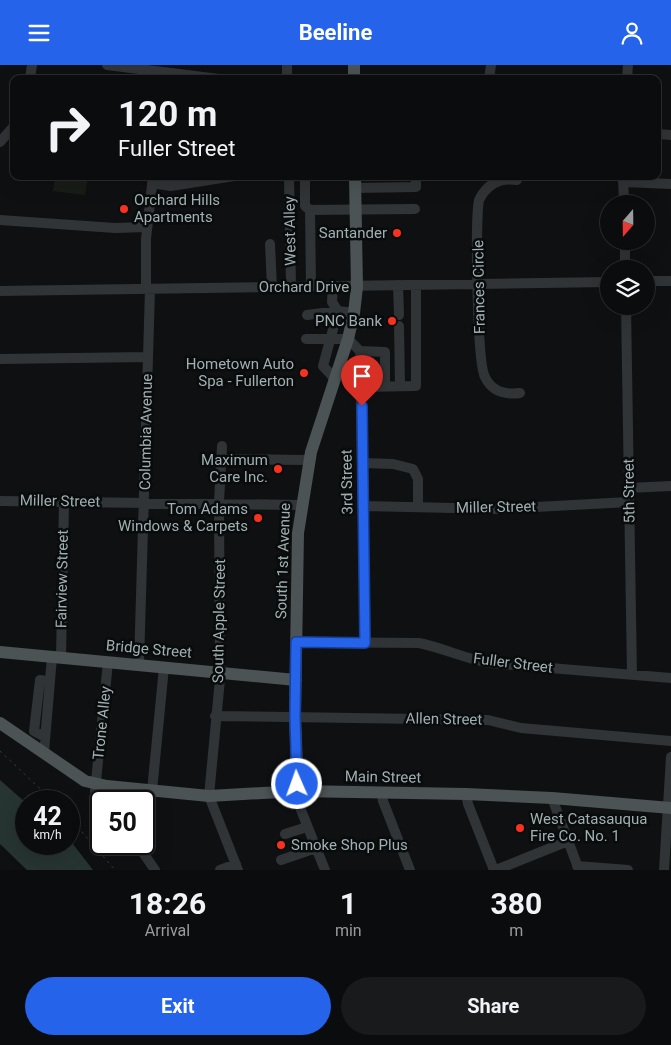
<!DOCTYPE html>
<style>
body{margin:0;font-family:Roboto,sans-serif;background:#191a1b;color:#f1f3f6;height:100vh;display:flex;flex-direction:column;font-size:19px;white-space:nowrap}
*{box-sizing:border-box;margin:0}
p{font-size:16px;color:#9a9b9d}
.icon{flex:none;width:28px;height:28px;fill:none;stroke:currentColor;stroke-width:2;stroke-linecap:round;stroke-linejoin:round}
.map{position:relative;height:805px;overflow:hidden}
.details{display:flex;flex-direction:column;background:#0b0c0d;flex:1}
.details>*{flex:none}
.guide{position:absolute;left:10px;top:10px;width:651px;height:105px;border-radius:10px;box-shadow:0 5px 20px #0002,0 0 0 1px #2b2c2e;background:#0b0c0d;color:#f1f3f6;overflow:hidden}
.needle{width:32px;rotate:200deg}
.fabs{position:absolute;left:600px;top:130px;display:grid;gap:10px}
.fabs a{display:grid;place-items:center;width:55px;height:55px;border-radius:50%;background:#0b0c0d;box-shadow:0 5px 20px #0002,0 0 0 1px #2b2c2e;font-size:25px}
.speed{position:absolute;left:15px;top:725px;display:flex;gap:10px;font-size:25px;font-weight:700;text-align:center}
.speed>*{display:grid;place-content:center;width:65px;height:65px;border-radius:50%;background:#0b0c0d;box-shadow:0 5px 20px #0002,0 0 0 1px #2b2c2e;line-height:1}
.speed small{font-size:12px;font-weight:400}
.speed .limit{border:2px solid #111;border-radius:8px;background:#fff;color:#111}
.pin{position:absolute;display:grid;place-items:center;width:42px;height:42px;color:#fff;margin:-51px -21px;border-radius:50% 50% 50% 0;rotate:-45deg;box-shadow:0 0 5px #0007}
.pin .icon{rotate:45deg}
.me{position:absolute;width:55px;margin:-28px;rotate:358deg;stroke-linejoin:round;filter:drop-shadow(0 0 4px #0008)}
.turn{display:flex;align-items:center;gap:18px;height:105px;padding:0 25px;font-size:22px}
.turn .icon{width:65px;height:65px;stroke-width:2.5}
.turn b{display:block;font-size:35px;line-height:42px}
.eta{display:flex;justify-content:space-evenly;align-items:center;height:85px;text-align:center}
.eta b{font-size:30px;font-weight:700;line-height:35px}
.cta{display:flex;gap:10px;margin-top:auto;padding:10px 25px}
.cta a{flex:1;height:58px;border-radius:30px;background:#2563eb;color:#fff;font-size:20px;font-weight:700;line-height:58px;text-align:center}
.cta a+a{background:#191a1b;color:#f1f3f6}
header{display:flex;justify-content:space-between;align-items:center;height:65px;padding:0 25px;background:#2563eb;color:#fff;font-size:22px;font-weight:700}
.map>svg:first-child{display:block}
.green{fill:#181c16}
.water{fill:#263432}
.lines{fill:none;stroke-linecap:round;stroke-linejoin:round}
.path{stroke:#363c3d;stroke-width:1;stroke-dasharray:2.5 4;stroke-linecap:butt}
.minor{stroke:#303436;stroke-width:10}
.major{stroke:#4c5355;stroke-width:12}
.route-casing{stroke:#184099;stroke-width:12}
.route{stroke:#2563eb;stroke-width:9}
.poi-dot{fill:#f83221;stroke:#0a0b0c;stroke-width:2}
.labels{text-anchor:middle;stroke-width:5;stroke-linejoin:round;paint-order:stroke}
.poi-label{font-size:15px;fill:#a0b0b2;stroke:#0a0b0c;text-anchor:end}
.street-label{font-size:15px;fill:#a0b0b2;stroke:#0a0b0c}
</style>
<header><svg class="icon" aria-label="menu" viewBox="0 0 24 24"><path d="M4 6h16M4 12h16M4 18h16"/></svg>Beeline<svg class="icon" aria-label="person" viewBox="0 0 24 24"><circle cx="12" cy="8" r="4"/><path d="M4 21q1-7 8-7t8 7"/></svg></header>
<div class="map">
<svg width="671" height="805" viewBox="0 0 671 805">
<rect width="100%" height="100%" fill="#0f1011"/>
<path class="green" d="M55 111 88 112 85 130 53 126Z"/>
<path class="water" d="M0 715 26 738V779H69V774L93 805H27L0 779Z"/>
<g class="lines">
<path class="path" d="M0 686 53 736
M69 752 115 805"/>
<path class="minor" d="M107 0 219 14
M287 0V14
M30 14 32 0
M489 14 491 0
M627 14 628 0
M658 69 671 70
M0 77 14 61
M289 111 291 222
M305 111V141L310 145
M623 111 624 139
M517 115C499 112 487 119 479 135 475 154 477 298 485 312 492 327 505 330 520 328
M623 117 671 119
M152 118 171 121 234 111
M355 123 416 122V111
M0 155 115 163 147 162
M625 176V204
M270 179 272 222
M646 216H671
M398 220 399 250
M311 221 310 145 415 144
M333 221 332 237 338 246
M146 224V174L153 111
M0 226 609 217
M626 241 632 610
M307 250 338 246
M399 261 400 321
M306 274H348L360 286 365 578
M360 286 385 287V321
M0 294 148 292
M335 314 323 301 338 246 354 248
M361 322 416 321V220
M222 381 219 437 220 614 209 731 238 805
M221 394 309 395
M363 398 393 399 413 404 418 414V442
M628 423 671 421
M0 436 301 440
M363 441 498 444 629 437
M296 577 419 578C444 583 465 594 490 598L671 613
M61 593 64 436
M139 599 150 224
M215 651 488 655 521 663 671 676
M45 672 34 666 40 615 50 617
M44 687 52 592
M152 726 164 602
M298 726 299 740 325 805
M382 729 383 736 410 805
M466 729 468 739 494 805
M552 733 579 805
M103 736 95 726 108 597
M285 769 307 762
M137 779 155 805
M281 795 316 783
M577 801 628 805
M220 805 236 799
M496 805 568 776
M664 805 671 692"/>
<path class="major" d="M354 0V14
M0 587 296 615
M0 658 85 716 107 721 209 731 298 726 466 729 552 733 671 743
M298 726 295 652 298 468 311 387 348 274 354 248 357 222 355 111"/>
</g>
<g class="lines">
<g class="route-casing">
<path id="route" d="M297 719 295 652 296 577 365 578 362 341"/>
</g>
<use href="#route" class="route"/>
</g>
<g class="poi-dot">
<circle cx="124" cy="144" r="5"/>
<circle cx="397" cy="168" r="5"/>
<circle cx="392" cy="256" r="5"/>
<circle cx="304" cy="308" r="5"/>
<circle cx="278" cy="404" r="5"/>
<circle cx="258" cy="453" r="5"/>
<circle cx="520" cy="763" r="5"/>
<circle cx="281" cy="780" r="5"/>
</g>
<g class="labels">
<g class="poi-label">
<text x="134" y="140" text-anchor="start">Orchard Hills<tspan x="134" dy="17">Apartments</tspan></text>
<text x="387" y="173">Santander</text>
<text x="382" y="261">PNC Bank</text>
<text x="294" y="304">Hometown Auto<tspan x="294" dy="17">Spa - Fullerton</tspan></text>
<text x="268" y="400">Maximum<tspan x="268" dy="17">Care Inc.</tspan></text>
<text x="248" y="449">Tom Adams<tspan x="248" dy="17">Windows &amp; Carpets</tspan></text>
<text x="530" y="759" text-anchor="start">West Catasauqua<tspan x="530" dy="17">Fire Co. No. 1</tspan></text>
<text x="291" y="785" text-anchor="start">Smoke Shop Plus</text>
</g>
<g class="street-label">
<text transform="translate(290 166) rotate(-91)" y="5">West Alley</text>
<text x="304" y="227">Orchard Drive</text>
<text transform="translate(479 222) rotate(-91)" y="5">Frances Circle</text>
<text transform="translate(146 367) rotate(-89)" y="5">Columbia Avenue</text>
<text transform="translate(347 417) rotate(-91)" y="5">3rd Street</text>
<text transform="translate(629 426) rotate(-91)" y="5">5th Street</text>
<text transform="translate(60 436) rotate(1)" y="5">Miller Street</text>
<text transform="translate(496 442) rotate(-1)" y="5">Miller Street</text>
<text transform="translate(283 496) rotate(-88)" y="5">South 1st Avenue</text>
<text transform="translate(62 514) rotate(-89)" y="5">Fairview Street</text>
<text transform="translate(219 556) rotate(-89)" y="5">South Apple Street</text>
<text transform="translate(149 584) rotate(5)" y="5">Bridge Street</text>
<text transform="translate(513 598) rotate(7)" y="5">Fuller Street</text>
<text transform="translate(444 654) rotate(1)" y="5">Allen Street</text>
<text transform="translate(102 658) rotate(-84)" y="5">Trone Alley</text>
<text transform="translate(383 712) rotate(1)" y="5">Main Street</text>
</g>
</g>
</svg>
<div class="fabs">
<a><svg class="needle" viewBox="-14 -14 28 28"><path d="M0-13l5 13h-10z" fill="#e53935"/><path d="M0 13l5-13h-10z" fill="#9a9b9d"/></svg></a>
<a><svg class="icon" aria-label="layers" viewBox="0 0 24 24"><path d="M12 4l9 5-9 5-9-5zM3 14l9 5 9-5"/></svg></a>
</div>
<div class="speed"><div>42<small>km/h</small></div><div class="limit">50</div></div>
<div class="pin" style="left:362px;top:341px;background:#d93025"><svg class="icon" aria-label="arrive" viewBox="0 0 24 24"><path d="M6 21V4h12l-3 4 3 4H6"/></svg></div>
<svg class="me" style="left:297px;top:719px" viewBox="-20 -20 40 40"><circle r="17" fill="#2563eb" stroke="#fff" stroke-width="3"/><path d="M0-11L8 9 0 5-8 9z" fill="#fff"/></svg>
<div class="guide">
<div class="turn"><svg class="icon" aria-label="right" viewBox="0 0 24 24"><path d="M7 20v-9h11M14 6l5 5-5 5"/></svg><div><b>120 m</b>Fuller Street</div></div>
</div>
</div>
<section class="details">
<div class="eta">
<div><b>18:26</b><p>Arrival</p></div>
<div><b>1</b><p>min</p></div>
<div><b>380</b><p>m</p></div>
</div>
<div class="cta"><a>Exit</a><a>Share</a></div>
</section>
